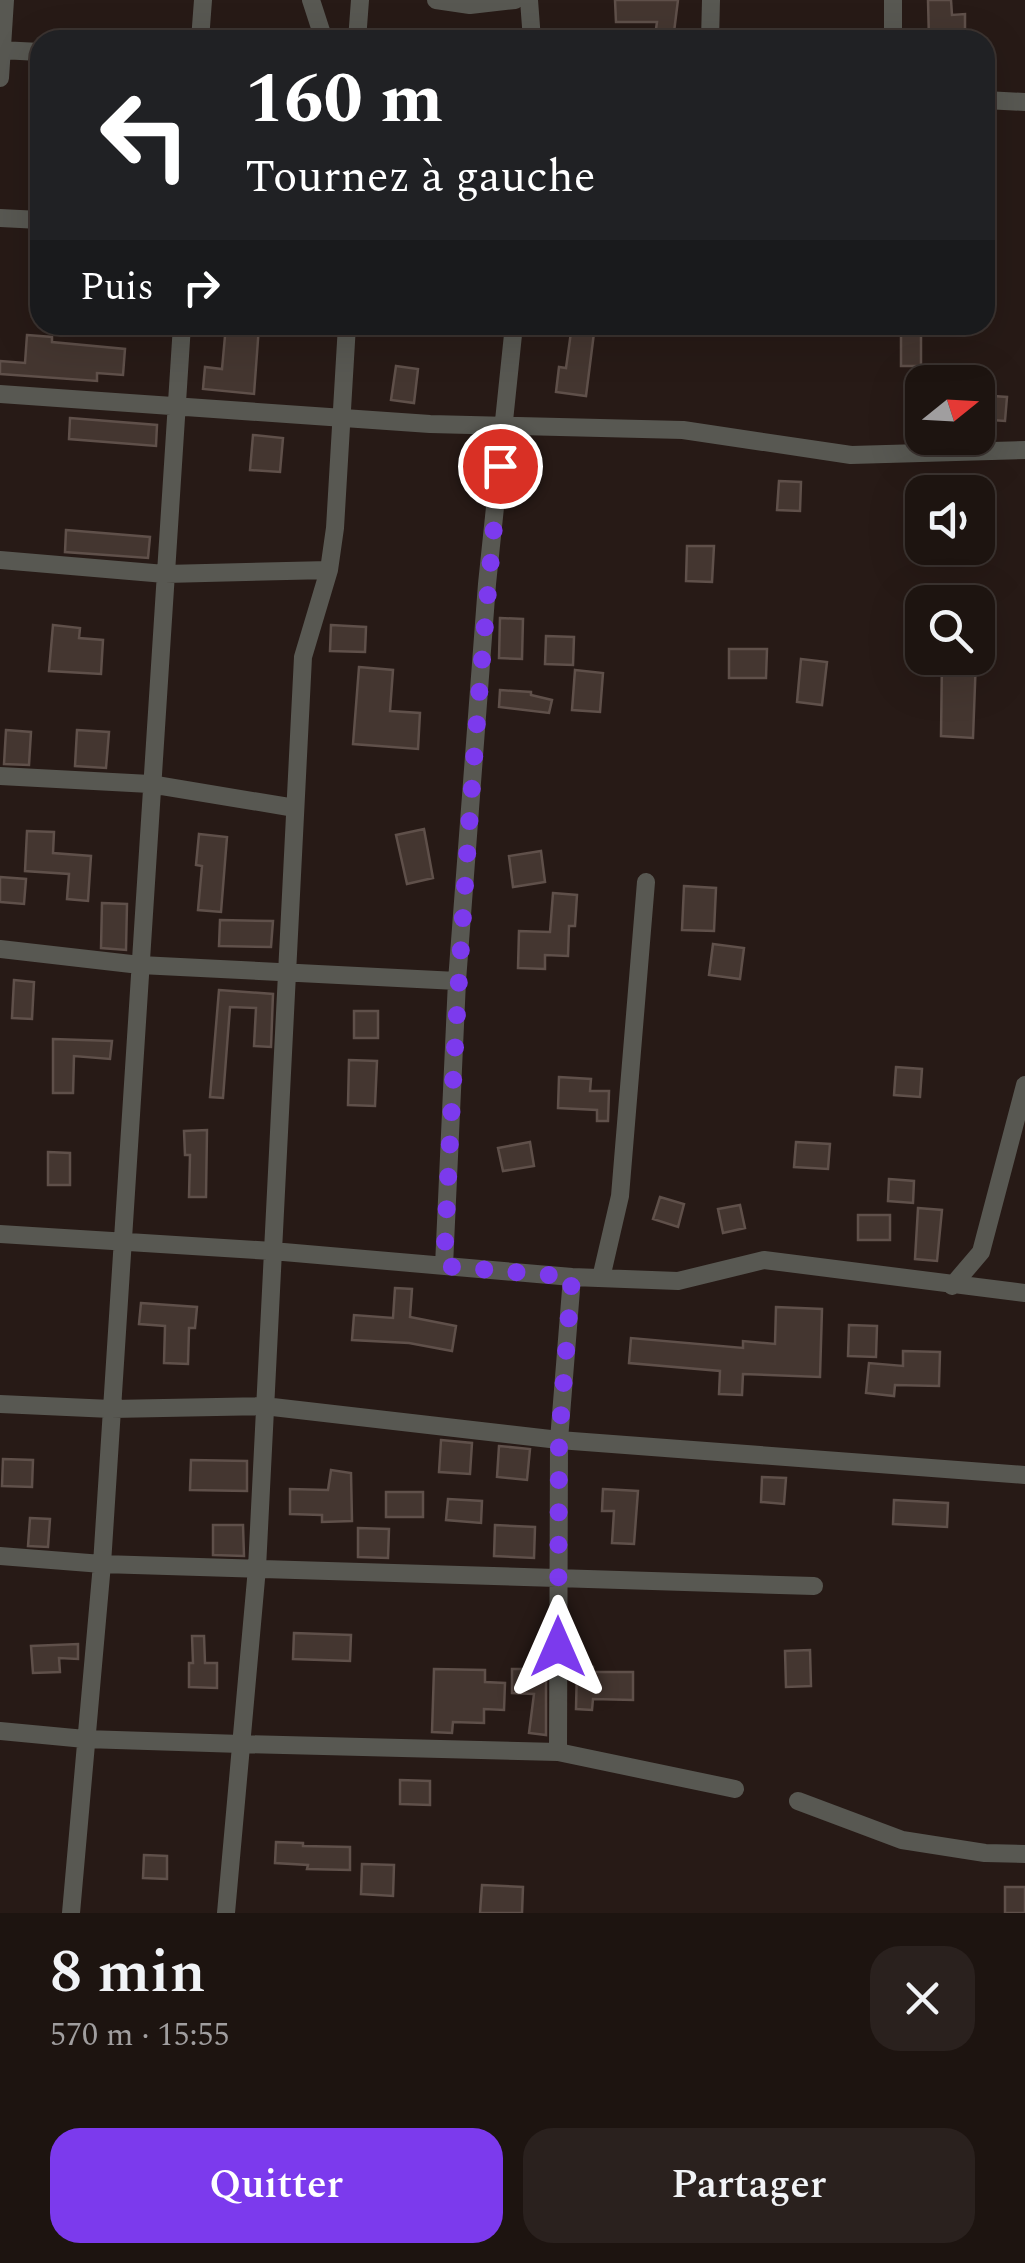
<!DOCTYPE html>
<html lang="fr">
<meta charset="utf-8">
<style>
body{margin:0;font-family:Spectral,serif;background:#2a211e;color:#f1f3f6;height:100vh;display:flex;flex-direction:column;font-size:38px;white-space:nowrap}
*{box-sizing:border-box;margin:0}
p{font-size:32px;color:#a09e9f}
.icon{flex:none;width:55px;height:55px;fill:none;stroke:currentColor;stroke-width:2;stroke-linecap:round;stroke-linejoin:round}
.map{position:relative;height:1913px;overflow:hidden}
.sheet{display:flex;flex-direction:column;background:#1d1410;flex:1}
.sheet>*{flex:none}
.hud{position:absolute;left:30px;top:30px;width:965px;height:305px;border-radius:30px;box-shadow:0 10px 40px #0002,0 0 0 2px #3b3330;background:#202124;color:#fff;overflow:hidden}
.needle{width:65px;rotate:72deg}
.buttons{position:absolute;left:905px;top:365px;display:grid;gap:20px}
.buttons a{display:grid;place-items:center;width:90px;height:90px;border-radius:20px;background:#1d1410;box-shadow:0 10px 40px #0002,0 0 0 2px #3b3330;font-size:50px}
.pin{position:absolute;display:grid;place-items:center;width:85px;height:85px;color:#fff;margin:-42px;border:5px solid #fff;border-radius:50%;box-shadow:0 2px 10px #0007}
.me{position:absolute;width:110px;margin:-55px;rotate:0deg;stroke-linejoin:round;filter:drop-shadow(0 0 8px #0008)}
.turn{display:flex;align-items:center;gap:35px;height:210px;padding:0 50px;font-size:45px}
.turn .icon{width:130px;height:130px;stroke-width:2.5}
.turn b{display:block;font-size:70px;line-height:85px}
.then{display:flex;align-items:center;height:95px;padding:0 50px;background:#0003;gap:20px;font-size:38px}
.round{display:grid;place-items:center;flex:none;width:105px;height:105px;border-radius:30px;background:#2a211e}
.head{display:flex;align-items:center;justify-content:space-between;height:170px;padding:0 50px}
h1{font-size:60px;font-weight:600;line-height:75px}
.cta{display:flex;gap:20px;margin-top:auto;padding:20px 50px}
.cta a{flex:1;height:115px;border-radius:30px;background:#7c3aed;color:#fff;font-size:40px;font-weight:600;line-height:115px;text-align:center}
.cta a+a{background:#2a211e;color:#f1f3f6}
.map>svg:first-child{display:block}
.building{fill:#443630;stroke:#5f504a;stroke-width:2.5}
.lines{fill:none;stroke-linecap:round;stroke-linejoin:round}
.minor{stroke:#585852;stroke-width:18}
.route{stroke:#7c3aed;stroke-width:18;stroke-dasharray:0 32.4}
</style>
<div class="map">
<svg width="1025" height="1913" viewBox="0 0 1025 1913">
<rect width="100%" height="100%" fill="#271a16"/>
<path class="building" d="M615 0H678L674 32 656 29 657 22H616Z
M928 0H951L952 15 965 14V40H929Z
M226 325 259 326 254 394 203 389 205 367 222 369Z
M572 325H595L586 396 556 392 559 367 566 368Z
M901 334H921V366H901Z
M27 335 52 337V342L125 349 123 375 97 373V381L0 374V361L25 363Z
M396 366 418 369 414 403 391 400Z
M978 395 1007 397 1005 421 978 419Z
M70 418 157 425 156 446 69 439Z
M253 435 283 438 280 472 250 470Z
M779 481 801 482 800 511 777 510Z
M66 530 150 537 148 558 65 552Z
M687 546H714L712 582 686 581Z
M500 618 523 619 522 659 499 658Z
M53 625 80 628 79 638 103 640 101 674 49 671Z
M331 625 366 627 365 652 330 651Z
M546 636 574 637 573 665 545 664Z
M729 649H767L766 678H729Z
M942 658H976L973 738 941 736Z
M801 659 827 662 822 705 797 702Z
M359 667 393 670 390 711 420 713 418 749 353 744Z
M575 670 603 673 600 712 572 710Z
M500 690 531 692V695L552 700 549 713 499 707Z
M6 730 31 732 29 765 4 764Z
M77 730 109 732 106 768 75 766Z
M424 829 433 878 407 884 396 835Z
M27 831 54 832 53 853 91 856 88 901 67 899 69 874 25 871Z
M199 834 227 837 221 912 198 910 202 866 196 865Z
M541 851 545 882 513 887 509 856Z
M0 877 26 879 24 904 0 902Z
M684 886 716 888 714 931 682 930Z
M553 893 577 895 575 926H569L568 956 545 955V969L518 968 519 931 550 932Z
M102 903 127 904 126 950 101 948Z
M220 920 273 921 271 947 219 946Z
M713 944 744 948 740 979 709 975Z
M14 980 34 982 32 1019 12 1018Z
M219 990 273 994 271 1047 254 1046 256 1008 230 1007 223 1098 210 1097Z
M354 1011H378V1038H354Z
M53 1039 112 1041 110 1059 74 1056 73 1093H53Z
M349 1060 377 1061 375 1106 348 1105Z
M896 1067 922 1069 920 1097 894 1095Z
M559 1077 591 1079 590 1091H609L608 1121H597V1110L558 1108Z
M207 1130 206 1197H189L190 1155H185L184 1131Z
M530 1142 534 1166 503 1171 498 1148Z
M796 1142 830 1144 828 1169 794 1167Z
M48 1152 70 1153V1185H48Z
M889 1179 914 1181 913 1203 888 1201Z
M660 1197 684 1204 678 1227 653 1219Z
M740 1205 745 1228 723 1233 718 1209Z
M918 1208 942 1210 937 1261 915 1259Z
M858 1215H890V1240H858Z
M395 1288 412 1289 410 1317 456 1326 452 1351 409 1343 352 1340 354 1315 393 1318Z
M141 1303 197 1307 195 1328H189L188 1364 164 1363 165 1326 139 1324Z
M776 1307 822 1309 820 1377 743 1374 742 1395 719 1394 720 1371 629 1363 631 1338 743 1348V1341L775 1344Z
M849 1325 877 1326 876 1357 848 1356Z
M903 1351 940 1352 939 1386 895 1385 894 1396 866 1393 869 1363 903 1366Z
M441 1440 472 1443 470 1474 439 1472Z
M499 1446 530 1449 527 1480 497 1477Z
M3 1459 33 1460 32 1487 2 1486Z
M191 1460 247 1461V1491L190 1490Z
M331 1470 351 1473 352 1521 322 1522V1515L290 1514V1489L328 1490Z
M762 1477 786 1478 784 1504 761 1502Z
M603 1489 638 1491 634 1544 612 1543 614 1511H602Z
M386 1492H423V1517H386Z
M448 1499 482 1501 481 1523 446 1520Z
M894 1500 948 1503 947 1527 893 1524Z
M30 1518 50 1519 48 1547 28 1546Z
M213 1525H243L244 1556 213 1555Z
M495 1525 535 1527 534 1558 494 1556Z
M358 1528 389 1529 388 1558 358 1557Z
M294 1633 351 1635 350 1661 293 1659Z
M192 1636H204L205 1663H217V1688L189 1687V1663H193Z
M78 1644V1659L59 1658 60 1672 33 1673 31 1646Z
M810 1650 811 1686 786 1687 785 1651Z
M577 1666 593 1667V1672H633V1700L593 1699 592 1710 576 1709Z
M434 1669 485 1670V1682L505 1683 504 1710 484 1709V1723L453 1722 452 1733 432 1732Z
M512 1669H546V1735L529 1733 534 1694 512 1693Z
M400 1780 430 1781V1805L400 1804Z
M276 1842 303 1843V1846L350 1847V1870L307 1869 308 1865 275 1863Z
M144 1855 167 1856V1879L143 1878Z
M362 1864 394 1865 393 1896 361 1894Z
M482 1885 523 1887 522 1913H480Z
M1005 1887H1025V1913H1005Z"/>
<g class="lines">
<path class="minor" d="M311 0 324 40
M436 0 470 5 515 0
M529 0 532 40
M200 40 203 0
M357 40 360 0
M710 40 711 0
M893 40V0
M0 50 40 52
M0 78 5 0
M985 100 1025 102
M0 218 40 220
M0 394 430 424 683 430 851 455 1025 450
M0 560 165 574 329 570
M0 776 150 784 295 808
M0 949 140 965 457 981
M0 1234 272 1251 572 1277 678 1281 764 1260 1025 1293
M444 1266 457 981 487 584 514 325
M601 1278 620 1196 646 882
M952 1286 981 1252 1025 1085
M0 1404 111 1409 264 1406 559 1440 1025 1475
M0 1556 102 1564 814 1586
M0 1731 85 1739 241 1744 558 1752 735 1789
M558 1752 559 1440 572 1277
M798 1801 902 1840 985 1853 1025 1854
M71 1913 102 1564 182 325
M226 1913 257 1568 303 657 329 570 335 528 347 325"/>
</g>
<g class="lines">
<path class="route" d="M500 466C473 732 456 998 444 1266L572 1277 559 1440 558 1647"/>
</g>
</svg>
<div class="buttons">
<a><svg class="needle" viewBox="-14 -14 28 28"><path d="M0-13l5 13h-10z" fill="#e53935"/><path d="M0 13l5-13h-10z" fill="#a09e9f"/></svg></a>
<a><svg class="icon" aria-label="sound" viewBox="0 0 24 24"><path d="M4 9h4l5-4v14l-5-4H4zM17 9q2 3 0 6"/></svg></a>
<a><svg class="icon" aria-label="search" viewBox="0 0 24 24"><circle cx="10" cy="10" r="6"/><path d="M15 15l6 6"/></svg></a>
</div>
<div class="pin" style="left:500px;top:466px;background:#d93025"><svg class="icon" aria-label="arrive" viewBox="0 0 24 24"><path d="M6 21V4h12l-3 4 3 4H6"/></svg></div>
<svg class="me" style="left:558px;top:1647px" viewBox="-20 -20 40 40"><path d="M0-17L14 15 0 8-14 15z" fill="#7c3aed" stroke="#fff" stroke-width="4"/></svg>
<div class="hud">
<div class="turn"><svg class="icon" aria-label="left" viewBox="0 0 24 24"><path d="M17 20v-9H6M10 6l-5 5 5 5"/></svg><div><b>160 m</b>Tournez à gauche</div></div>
<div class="then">Puis<svg class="icon" aria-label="right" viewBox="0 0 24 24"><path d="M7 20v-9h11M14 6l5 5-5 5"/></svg></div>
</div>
</div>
<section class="sheet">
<div class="head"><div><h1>8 min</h1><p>570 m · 15:55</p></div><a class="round"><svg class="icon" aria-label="close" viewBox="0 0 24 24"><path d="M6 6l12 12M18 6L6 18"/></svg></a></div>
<div class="cta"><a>Quitter</a><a>Partager</a></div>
</section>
